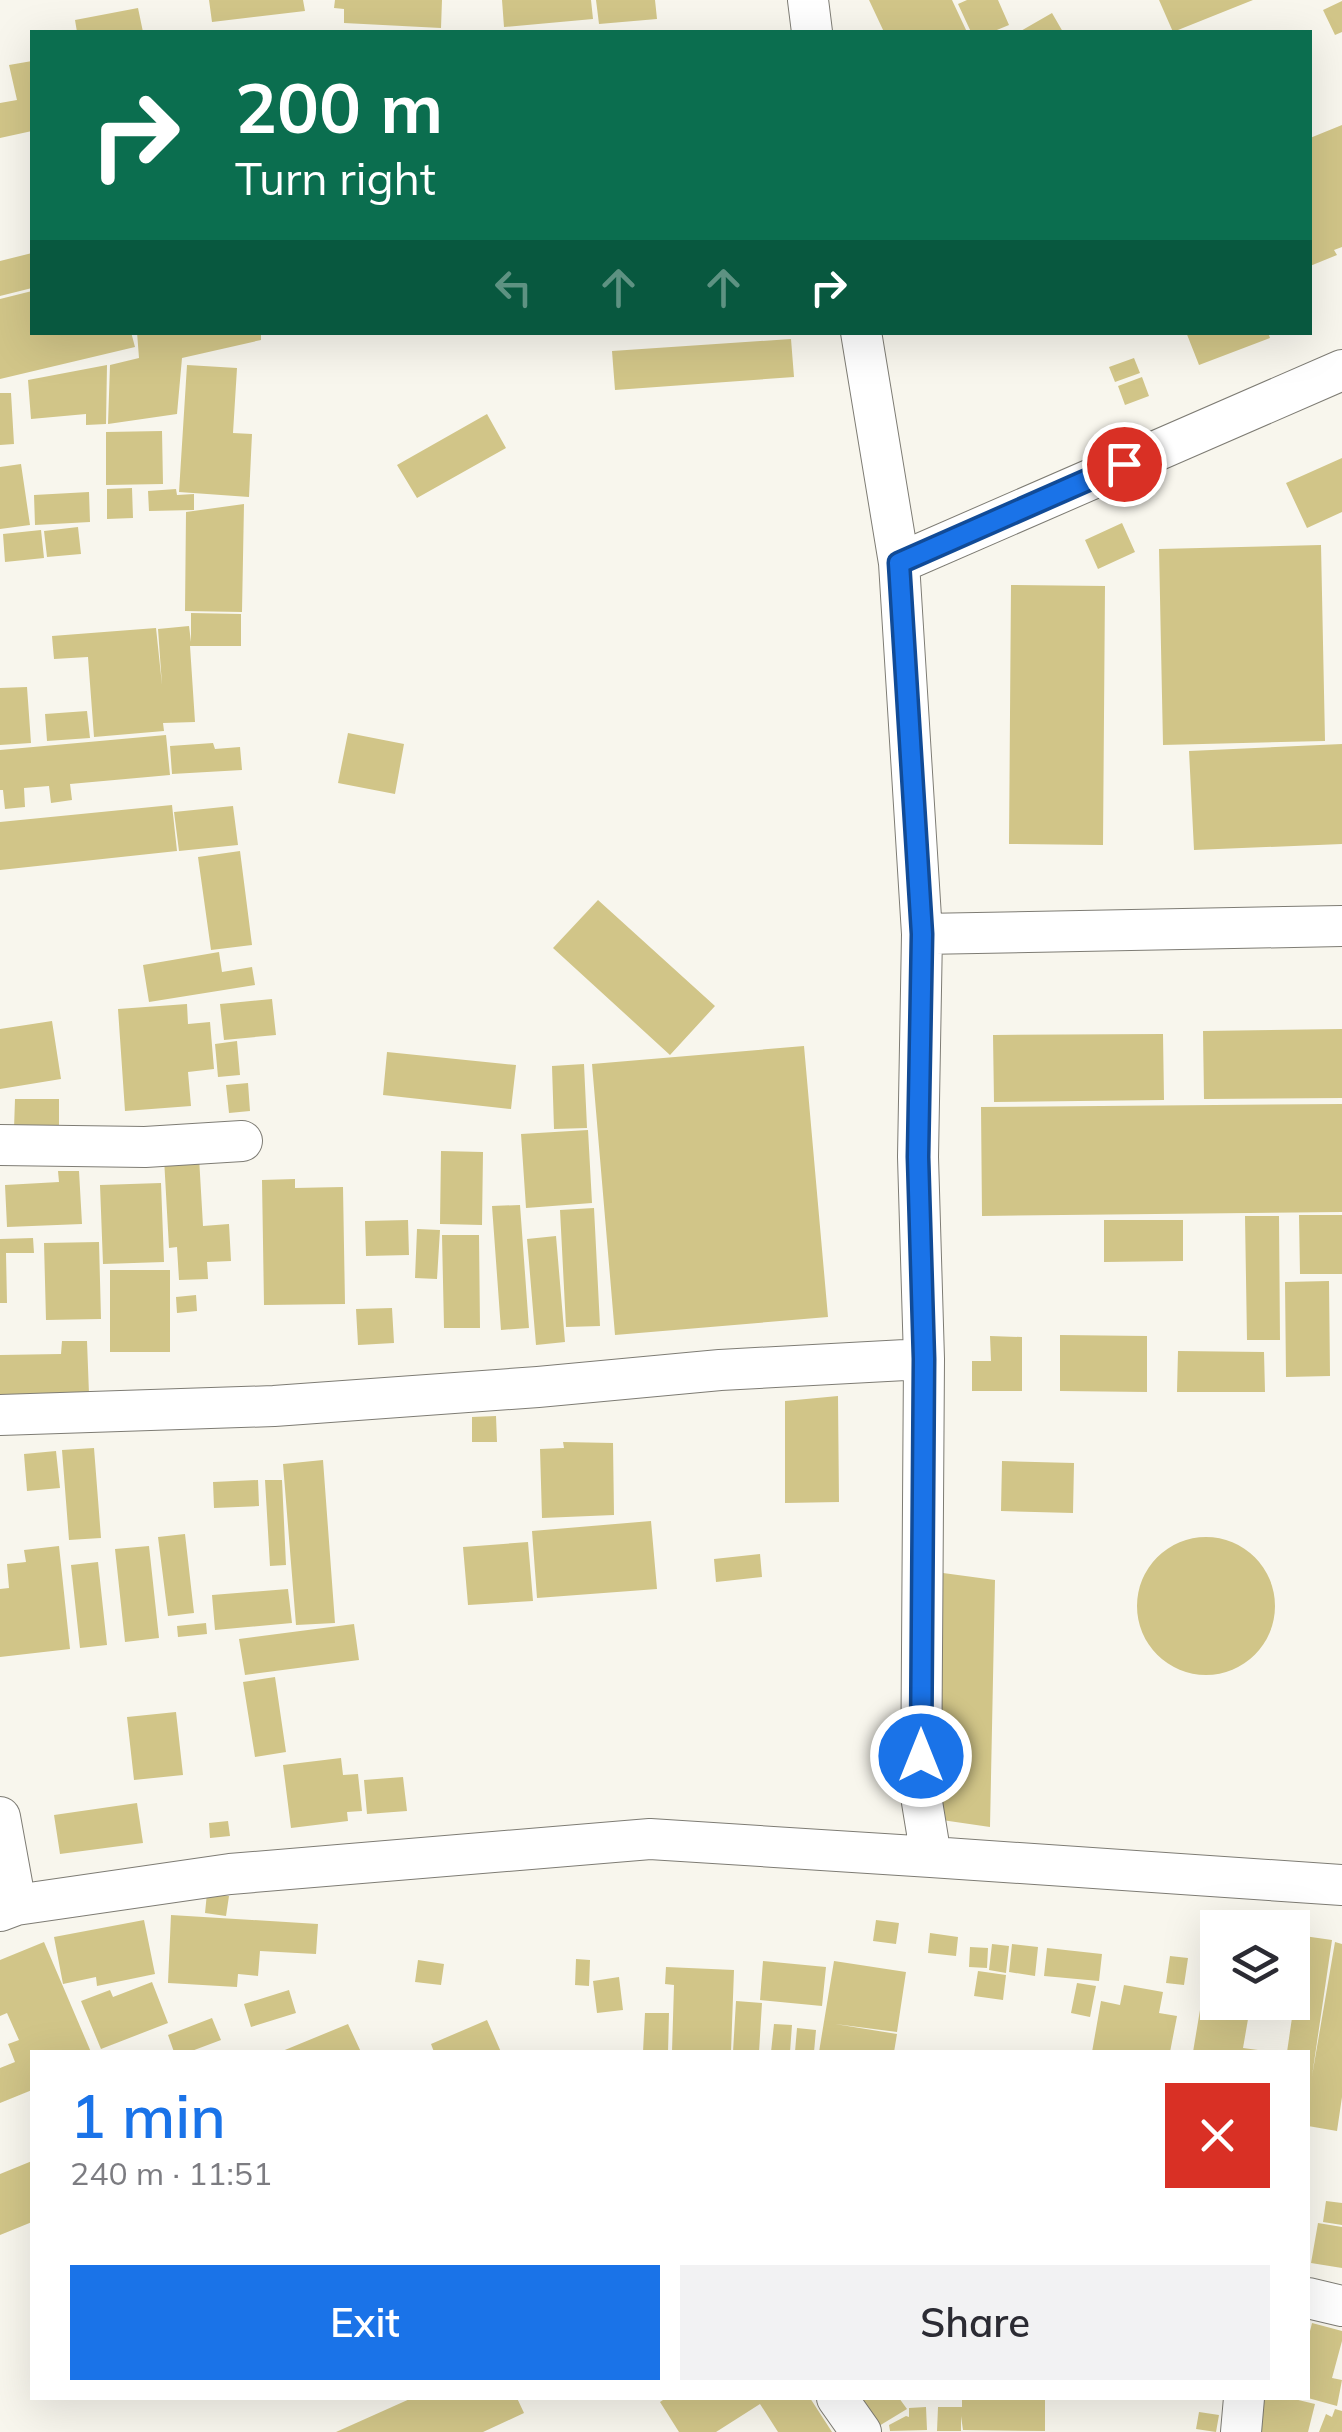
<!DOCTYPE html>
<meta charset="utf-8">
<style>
body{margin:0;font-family:Mulish,sans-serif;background:#f2f2f3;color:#2b2b33;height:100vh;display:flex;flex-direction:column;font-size:38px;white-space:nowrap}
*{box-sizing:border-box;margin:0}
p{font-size:32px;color:#7c7c81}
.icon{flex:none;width:55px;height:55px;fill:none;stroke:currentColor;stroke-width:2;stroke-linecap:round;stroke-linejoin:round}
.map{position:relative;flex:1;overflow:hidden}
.details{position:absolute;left:30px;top:2050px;width:1280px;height:350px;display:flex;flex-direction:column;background:#fff;border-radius:0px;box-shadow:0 10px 40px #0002}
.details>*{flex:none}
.top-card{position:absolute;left:30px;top:30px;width:1282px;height:305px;border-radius:0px;box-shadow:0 10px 40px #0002;background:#0b6e4f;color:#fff;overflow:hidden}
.fabs{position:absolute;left:1200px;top:1910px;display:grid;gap:20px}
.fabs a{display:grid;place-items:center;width:110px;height:110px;border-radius:0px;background:#fff;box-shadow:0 10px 40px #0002;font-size:50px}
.pin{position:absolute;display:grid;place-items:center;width:85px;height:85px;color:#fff;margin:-42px;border:5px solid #fff;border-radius:50%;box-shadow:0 2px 10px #0007}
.me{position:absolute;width:110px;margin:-55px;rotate:0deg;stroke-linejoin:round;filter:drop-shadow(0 0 8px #0008)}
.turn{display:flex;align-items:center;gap:35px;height:210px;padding:0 40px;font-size:45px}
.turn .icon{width:130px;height:130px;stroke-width:2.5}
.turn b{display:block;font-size:70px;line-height:85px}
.lanes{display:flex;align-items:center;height:95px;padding:0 40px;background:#0003;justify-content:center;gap:50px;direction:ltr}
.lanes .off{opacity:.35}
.round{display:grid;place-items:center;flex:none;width:105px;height:105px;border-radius:0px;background:#f2f2f3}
.summary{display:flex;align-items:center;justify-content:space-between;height:170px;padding:0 40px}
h1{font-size:60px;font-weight:600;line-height:75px;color:#1a73e8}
.cta{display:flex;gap:20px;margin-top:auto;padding:20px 40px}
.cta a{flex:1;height:115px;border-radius:0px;background:#1a73e8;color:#fff;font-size:40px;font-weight:600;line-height:115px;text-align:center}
.cta a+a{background:#f2f2f3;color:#2b2b33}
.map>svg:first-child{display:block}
.building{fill:#d1c588}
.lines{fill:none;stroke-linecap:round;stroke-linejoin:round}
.minor-casing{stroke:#7e7c74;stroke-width:42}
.minor{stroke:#fff;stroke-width:40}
.route-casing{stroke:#114b97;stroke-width:25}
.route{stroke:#1a73e8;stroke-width:18}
</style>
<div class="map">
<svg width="1342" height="2432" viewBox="0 0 1342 2432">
<rect width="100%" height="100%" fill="#f8f6ed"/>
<path class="building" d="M209 0H303L305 11 212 22Z
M335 0H442L441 28 344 23V9L334 8Z
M502 0H591L593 19 504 27Z
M596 0H655L657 19 599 24Z
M869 0H952L967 32H884Z
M967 0H998L1009 25 992 32H971L958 4Z
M1159 0H1253L1173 32Z
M1342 1V32L1335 35 1323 10Z
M138 8 143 32H77L75 20Z
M1052 13 1063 32H1019Z
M32 61V131L0 138V103L17 100 9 65Z
M1342 125V247L1334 250 1337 255 1310 266V138Z
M32 253V288L0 296V261Z
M32 291V332H131L135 347 0 379V299Z
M137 332H261V340L182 358 177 414 108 424 110 365 139 358Z
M1186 332H1268L1270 338 1199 365Z
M791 339 794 377 615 390 612 351Z
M1134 358 1140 373 1115 382 1109 367Z
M107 365 106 424 86 425V414L31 419 28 380Z
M187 365 237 368 233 433 252 434 249 497 179 492Z
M1142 377 1149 396 1125 405 1118 386Z
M0 393H11L14 444 0 445Z
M487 414 506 448 417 498 397 465Z
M162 431 163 484 106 485V432Z
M1342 458V512L1307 528 1286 483Z
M21 464 30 525 0 529V467Z
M132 488 133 518 107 519V489Z
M176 489 177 495 194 494V510L149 511 148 491Z
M89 492 90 522 35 525 34 495Z
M244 504 242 612 185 611 186 512Z
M1122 523 1135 552 1098 569 1085 540Z
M78 527 81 554 47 557 44 531Z
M41 530 44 558 5 562 3 534Z
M1321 545 1325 741 1163 745 1159 549Z
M1011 585 1105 586 1103 845 1009 844Z
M191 613 241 614V646H190L195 722 163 723 164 731 94 737 88 657 54 659 52 636 156 628 162 685 158 629 189 626 191 642Z
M27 687 31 743 0 745V688Z
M87 711 90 738 47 741 45 714Z
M348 733 404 744 395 794 338 783Z
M166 735 170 775 70 784 72 800 51 803 49 786 24 788 25 807 5 809 3 790H0V750Z
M213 743 215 749 240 747 242 770 172 774 170 746Z
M1342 744V844L1194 850 1189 751Z
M172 805 177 851 0 870V822Z
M233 806 238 845 179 851 174 812Z
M240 851 252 945 211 950 198 857Z
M598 900 715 1006 670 1055 553 948Z
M219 952 222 972 252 967 255 985 149 1002 143 965Z
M272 999 276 1035 224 1040 220 1004Z
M187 1004 188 1024 210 1022 214 1069 188 1072 191 1106 125 1111 118 1009Z
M52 1021 61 1079 0 1089V1029Z
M1342 1029V1098L1204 1099 1203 1031Z
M1163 1034 1164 1100 994 1102 993 1035Z
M237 1041 240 1075 218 1077 215 1044Z
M804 1046 828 1317 615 1335 592 1064Z
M387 1052 516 1065 511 1109 383 1095Z
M584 1064 587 1128 554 1129 552 1066Z
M248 1083 250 1111 229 1113 226 1085Z
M15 1099H59V1130L14 1129Z
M1342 1104V1212L982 1216 981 1107Z
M588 1130 592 1203 526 1208 521 1134Z
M441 1151 483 1152 482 1225 440 1224Z
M199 1157 203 1226 229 1224 231 1261 207 1262 208 1279 179 1280 177 1247 169 1248 164 1158Z
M58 1171H79L82 1224 7 1227 5 1185 59 1182Z
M295 1179V1188L343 1187 345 1304 264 1305 262 1180Z
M161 1183 164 1262 103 1264 100 1185Z
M520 1205 529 1328 501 1330 492 1206Z
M594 1208 600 1326 566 1327 560 1210Z
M1299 1215H1342V1274H1300Z
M1245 1216H1279L1280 1340H1247Z
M408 1220 409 1255 366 1256 365 1221Z
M1104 1220H1183V1261L1104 1262Z
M417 1229 440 1230 437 1279 415 1278Z
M442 1235H479L480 1328H444Z
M556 1236 565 1342 536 1345 527 1239Z
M33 1238 34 1253H6L7 1303H0V1239Z
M99 1242 101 1319 46 1320 44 1243Z
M110 1270H170V1352H110Z
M1329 1281 1330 1376 1286 1377 1285 1282Z
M196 1295 197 1311 177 1313 176 1297Z
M392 1308 394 1343 358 1345 356 1309Z
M1060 1335 1147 1336V1392L1060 1391Z
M990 1336 1022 1337V1391H972V1361H991Z
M62 1341H87L89 1394 0 1395V1355L61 1354Z
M1178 1351 1264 1352 1265 1392H1177Z
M838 1396 839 1502 785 1503V1401Z
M496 1416 497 1442H472V1417Z
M563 1442 613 1443 614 1515 542 1518 540 1449 564 1448Z
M94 1448 101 1538 69 1540 62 1450Z
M56 1451 60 1488 27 1491 24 1454Z
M323 1460 335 1623 296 1625 283 1464Z
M1002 1461 1074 1463 1073 1513 1001 1511Z
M258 1480 259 1506 214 1508 213 1482Z
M265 1480H282L286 1565 270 1566Z
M651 1521 657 1589 537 1598 532 1531Z
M185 1534 194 1613 168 1616 158 1537Z
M1137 1606a69 69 0 1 1 138 0a69 69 0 1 1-138 0Z
M528 1542 533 1601 468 1605 463 1547Z
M59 1546 70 1649 0 1657V1589L9 1588 7 1564 26 1562 24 1550Z
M149 1546 159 1638 125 1642 115 1549Z
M760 1554 762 1577 716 1582 714 1559Z
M98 1562 107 1645 80 1648 71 1565Z
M943 1573 995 1580 990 1827 935 1819Z
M288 1589 292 1623 215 1630 212 1595Z
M206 1623 207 1634 178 1637 177 1626Z
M354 1624 359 1660 245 1675 239 1639Z
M275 1677 286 1752 255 1757 243 1682Z
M176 1712 183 1775 134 1780 127 1717Z
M341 1758 343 1775 358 1774 362 1811 347 1812 348 1821 291 1828 283 1765Z
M403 1777 407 1811 367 1814 364 1780Z
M137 1803 143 1843 60 1854 54 1815Z
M228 1821 230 1836 210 1838 209 1823Z
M207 1893 229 1896 226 1916 205 1913Z
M171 1915 318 1924 316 1954 260 1951 258 1976 238 1974 237 1987 168 1983Z
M144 1920 155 1974 97 1986 96 1977 63 1984 54 1937Z
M876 1920 899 1923 896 1944 873 1941Z
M930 1933 958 1937 956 1956 928 1953Z
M1304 1936 1332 1940 1312 2076 1335 1942 1342 1944V2097L1337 2131 1308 2126V2052H1287Z
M1212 1938 1218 1939V2002H1251L1243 2048 1258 2050V2052H1193Z
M44 1942 91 2052H32V2090L0 2103V2068L15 2062 8 2044 19 2040 7 2013 0 2016V1960Z
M992 1944 1009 1946 1006 1973 989 1970Z
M1012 1944 1038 1947 1035 1976 1009 1972Z
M970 1947 988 1948 987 1968 969 1967Z
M1047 1948 1102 1954 1099 1981 1044 1976Z
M1170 1956 1188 1958 1184 1985 1166 1983Z
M576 1959 590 1960 589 1986 575 1985Z
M418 1960 444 1964 441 1985 415 1982Z
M763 1961 826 1967 822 2006 760 2000Z
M834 1961 906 1972 897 2032 835 2024 897 2034 894 2052H819Z
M666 1967 734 1970 731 2052H672L674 1985 665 1984Z
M978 1971 1006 1975 1003 2000 974 1996Z
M619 1977 623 2010 597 2013 593 1981Z
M152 1982 168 2023 101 2049 81 2001 110 1990 113 1997Z
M1077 1983 1096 1986 1090 2017 1071 2013Z
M1124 1985 1163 1992 1159 2013 1177 2016 1170 2052H1092L1101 2001 1120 2005Z
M289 1990 296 2013 251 2027 244 2004Z
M736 2001 762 2003 759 2052H733Z
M645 2013H669L668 2052H643Z
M212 2018 221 2040 189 2052H174L168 2035Z
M487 2020 501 2052H434L431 2044Z
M348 2024 361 2052H280Z
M774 2024 792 2025 790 2052H771Z
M797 2028 816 2030 814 2052H795Z
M32 2161V2222L0 2235V2174Z
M1326 2201 1342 2203V2225L1323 2222Z
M1318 2223 1342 2227V2268L1311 2263Z
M1312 2323 1342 2331V2341L1332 2378 1342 2380 1337 2406 1308 2398V2339Z
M412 2398H517L524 2413 483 2432H336Z
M666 2398H810L832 2432H778L760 2404 716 2432H679L660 2402Z
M854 2398H899L907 2409 874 2429Z
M962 2398H1045V2431L963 2430 961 2416V2431H937L938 2407H962Z
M1260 2398H1290L1315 2404 1308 2432H1251Z
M926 2407 927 2430 890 2431 889 2425 906 2416 909 2417V2408Z
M1335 2409 1342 2411V2432H1319L1326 2414 1332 2417Z
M1199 2412 1219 2415 1216 2432 1196 2429Z"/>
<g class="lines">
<g class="minor-casing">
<path id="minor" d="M808 0 812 32
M899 563 1342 370
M922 934 1342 926
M0 1145 145 1147 242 1141
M0 1415 274 1406 538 1387 720 1370 924 1359
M0 1817 16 1905
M931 1857 1342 1885
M0 1911 16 1905 230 1874 650 1839 931 1857 921 1796 924 1359 918 1157 922 934 899 563 861 332
M1308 2298 1342 2306
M837 2398 861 2432
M1241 2432 1244 2398"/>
</g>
<use href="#minor" class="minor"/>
</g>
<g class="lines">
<g class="route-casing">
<path id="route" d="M921 1756 924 1359 918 1157 922 934 899 563 1124 464"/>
</g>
<use href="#route" class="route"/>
</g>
</svg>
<div class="fabs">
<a><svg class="icon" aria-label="layers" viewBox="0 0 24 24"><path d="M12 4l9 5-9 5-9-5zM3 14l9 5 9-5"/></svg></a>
</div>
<div class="pin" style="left:1124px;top:464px;background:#d93025"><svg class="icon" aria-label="arrive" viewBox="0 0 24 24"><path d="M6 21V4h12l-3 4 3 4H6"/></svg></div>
<svg class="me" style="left:921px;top:1756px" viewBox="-20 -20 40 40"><circle r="17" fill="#1a73e8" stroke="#fff" stroke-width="3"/><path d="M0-11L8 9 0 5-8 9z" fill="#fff"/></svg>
<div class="top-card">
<div class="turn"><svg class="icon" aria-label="right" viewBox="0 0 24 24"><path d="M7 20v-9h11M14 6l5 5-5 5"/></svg><div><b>200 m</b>Turn right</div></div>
<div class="lanes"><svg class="icon off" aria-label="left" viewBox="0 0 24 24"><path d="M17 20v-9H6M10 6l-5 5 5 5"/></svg><svg class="icon off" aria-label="ahead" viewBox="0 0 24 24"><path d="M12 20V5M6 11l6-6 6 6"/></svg><svg class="icon off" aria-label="ahead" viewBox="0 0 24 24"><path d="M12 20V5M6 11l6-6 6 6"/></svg><svg class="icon" aria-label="right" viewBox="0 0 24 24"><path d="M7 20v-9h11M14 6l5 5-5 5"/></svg></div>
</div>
<section class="details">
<div class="summary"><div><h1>1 min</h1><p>240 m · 11:51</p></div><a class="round" style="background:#d93025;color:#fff"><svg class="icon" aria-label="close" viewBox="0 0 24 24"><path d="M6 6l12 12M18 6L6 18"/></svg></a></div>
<div class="cta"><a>Exit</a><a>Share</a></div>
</section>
</div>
